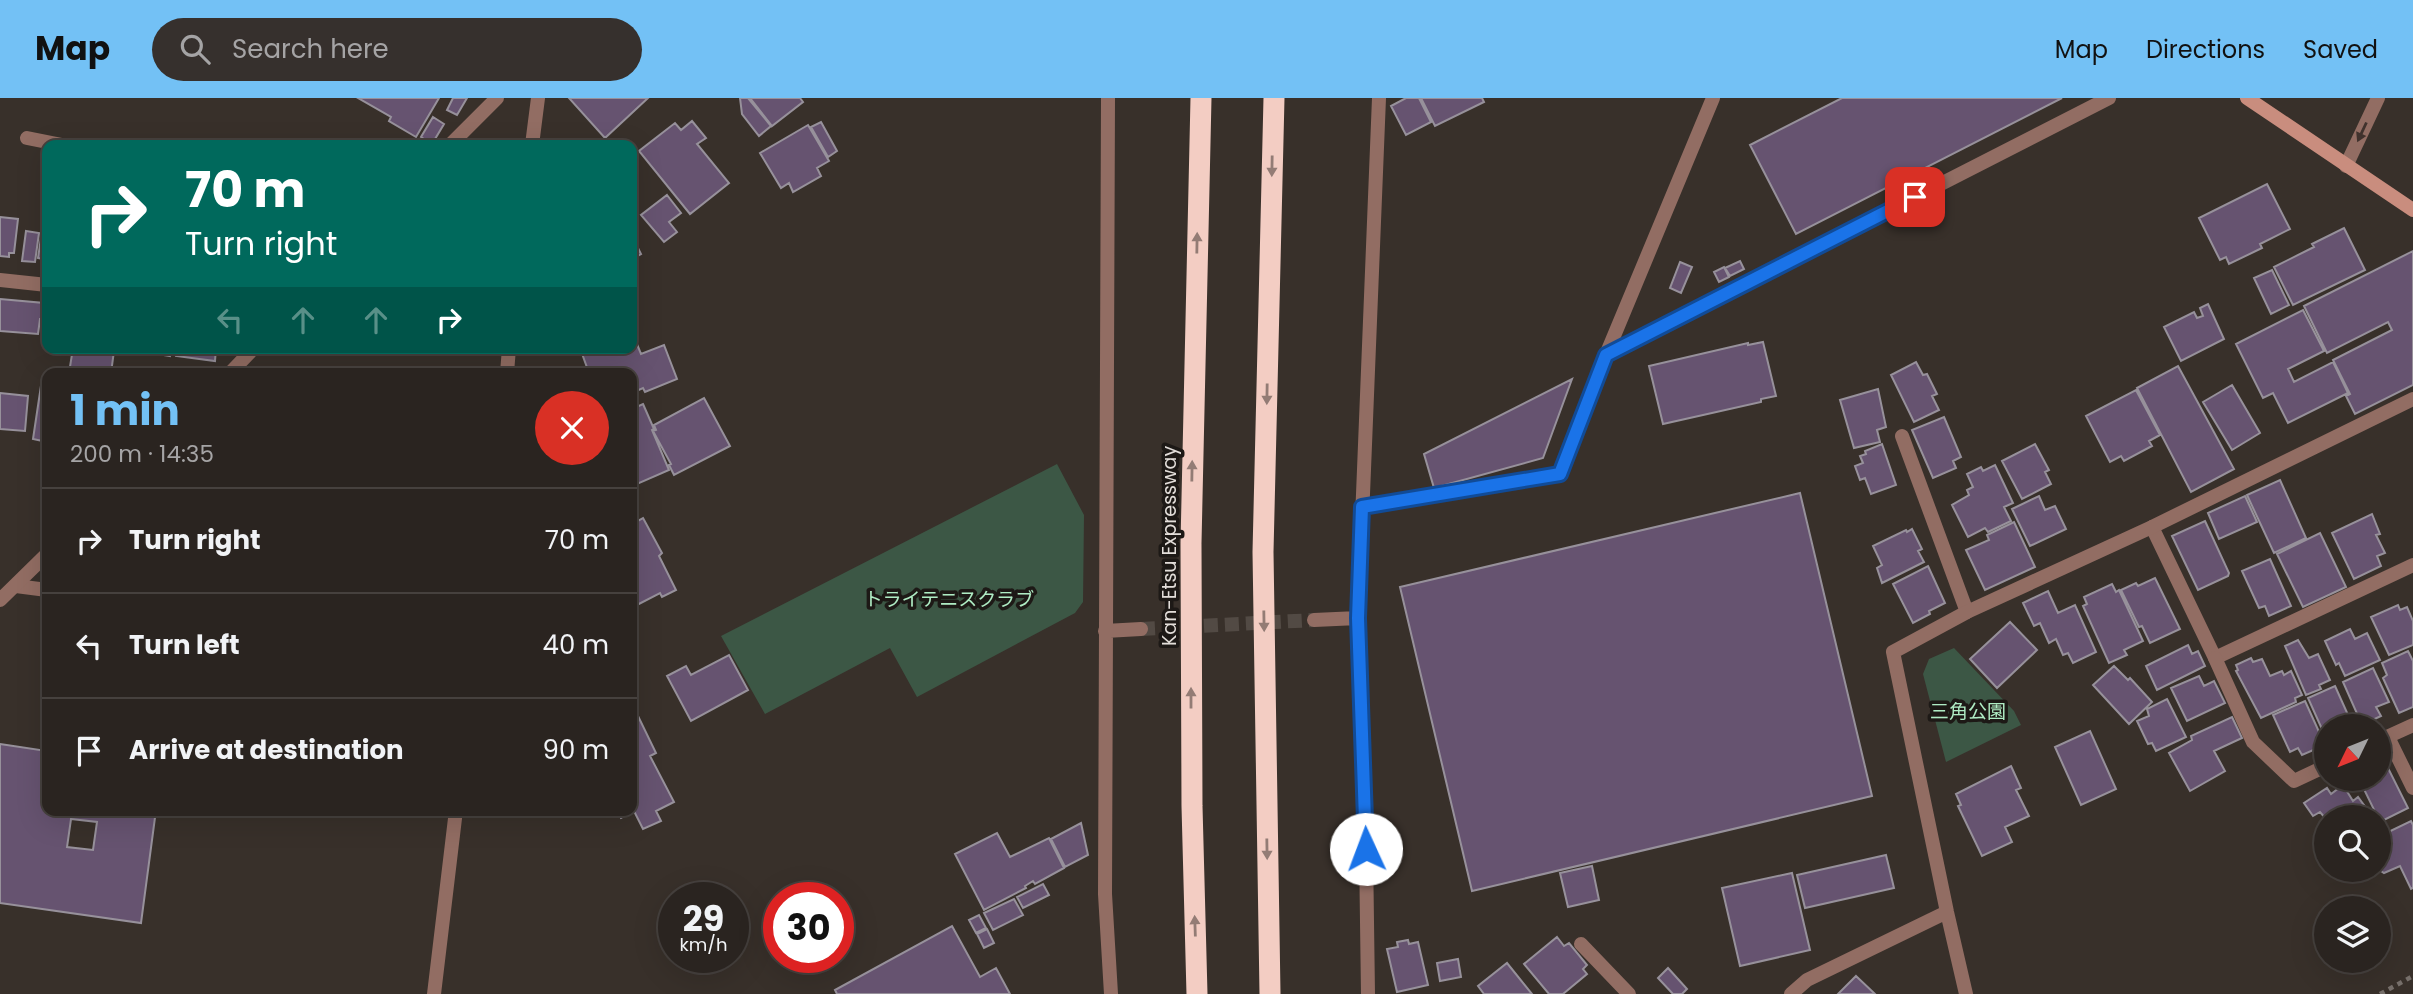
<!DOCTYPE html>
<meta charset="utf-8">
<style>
body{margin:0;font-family:Poppins,"Noto Sans JP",sans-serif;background:#36302d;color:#f1f3f6;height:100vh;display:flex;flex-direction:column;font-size:26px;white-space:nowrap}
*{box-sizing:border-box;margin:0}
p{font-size:23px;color:#a5a4a5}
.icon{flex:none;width:38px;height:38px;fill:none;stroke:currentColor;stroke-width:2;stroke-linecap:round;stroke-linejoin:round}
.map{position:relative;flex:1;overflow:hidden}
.drawer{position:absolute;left:42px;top:270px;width:595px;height:448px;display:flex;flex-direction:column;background:#2a2420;border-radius:14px;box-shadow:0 7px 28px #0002,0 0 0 2px #46413e}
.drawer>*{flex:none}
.top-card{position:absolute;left:42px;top:42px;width:595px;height:214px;border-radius:14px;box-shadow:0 7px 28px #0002,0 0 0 2px #46413e;background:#00695c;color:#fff;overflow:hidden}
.needle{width:46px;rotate:227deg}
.buttons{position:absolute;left:2314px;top:616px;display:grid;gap:14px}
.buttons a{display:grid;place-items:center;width:77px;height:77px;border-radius:50%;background:#2a2420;box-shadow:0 7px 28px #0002,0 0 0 2px #46413e;font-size:35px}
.speed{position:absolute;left:658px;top:784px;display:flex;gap:14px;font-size:35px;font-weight:700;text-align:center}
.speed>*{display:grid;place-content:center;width:91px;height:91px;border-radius:50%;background:#2a2420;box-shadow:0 7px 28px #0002,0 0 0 2px #46413e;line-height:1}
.speed small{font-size:18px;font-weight:400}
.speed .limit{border:10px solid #d22;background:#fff;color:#111}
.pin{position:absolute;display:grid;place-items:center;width:60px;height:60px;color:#fff;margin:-30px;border-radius:14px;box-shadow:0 4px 10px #0006}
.me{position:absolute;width:77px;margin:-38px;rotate:358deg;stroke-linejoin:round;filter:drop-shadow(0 0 5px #0008)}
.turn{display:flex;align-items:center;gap:24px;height:147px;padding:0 28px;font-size:32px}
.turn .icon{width:91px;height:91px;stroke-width:2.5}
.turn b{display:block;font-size:49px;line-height:60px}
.lanes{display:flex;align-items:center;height:66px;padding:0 28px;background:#0003;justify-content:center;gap:35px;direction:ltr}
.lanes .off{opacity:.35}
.round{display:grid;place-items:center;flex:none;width:74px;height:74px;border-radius:37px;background:#36302d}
.head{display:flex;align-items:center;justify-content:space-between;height:119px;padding:0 28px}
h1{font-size:42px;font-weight:700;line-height:52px;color:#73c1f5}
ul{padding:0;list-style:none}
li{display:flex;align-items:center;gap:21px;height:105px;padding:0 28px;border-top:2px solid #46413e}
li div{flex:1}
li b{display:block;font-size:26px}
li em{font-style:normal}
header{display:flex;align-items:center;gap:42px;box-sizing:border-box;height:98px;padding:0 35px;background:#73c1f5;color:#111}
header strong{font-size:33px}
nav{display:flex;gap:38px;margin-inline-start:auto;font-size:24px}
.search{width:490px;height:63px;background:#36302d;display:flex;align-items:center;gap:18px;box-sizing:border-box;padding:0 24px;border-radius:38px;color:#a5a4a5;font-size:26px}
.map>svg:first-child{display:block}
.green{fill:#3c5745}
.building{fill:#665370;stroke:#97919b;stroke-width:2;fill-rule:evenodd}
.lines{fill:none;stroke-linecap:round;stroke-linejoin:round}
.minor-tunnel{stroke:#524a44;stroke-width:14;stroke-dasharray:14 7;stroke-linecap:butt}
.path{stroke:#766f6a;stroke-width:4.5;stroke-dasharray:5 5;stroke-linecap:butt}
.service{stroke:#926d63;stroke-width:14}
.minor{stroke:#926d63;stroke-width:14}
.tertiary{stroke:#926d63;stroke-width:14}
.secondary{stroke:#c98d7e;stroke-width:14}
.motorway{stroke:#f3cdc3;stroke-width:21}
.oneway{fill:#40322d}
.oneway2{fill:#937c75}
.route-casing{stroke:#114b97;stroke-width:18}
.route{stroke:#1a73e8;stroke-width:12}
.labels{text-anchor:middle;stroke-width:7;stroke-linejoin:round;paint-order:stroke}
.street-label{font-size:19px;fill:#e3deda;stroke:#1d1916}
.park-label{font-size:19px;fill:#afecc4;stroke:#1d1916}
</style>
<header>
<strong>Map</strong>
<div class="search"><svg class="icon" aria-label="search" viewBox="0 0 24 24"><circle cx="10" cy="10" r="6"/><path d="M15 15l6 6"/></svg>Search here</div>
<nav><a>Map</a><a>Directions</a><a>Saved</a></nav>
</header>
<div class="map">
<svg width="2413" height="896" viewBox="0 0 2413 896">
<rect width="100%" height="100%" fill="#38302a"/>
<path class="green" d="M1057 366 1084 417 1083 504 1075 515 917 599 890 550 765 616 721 538Z
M1954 550 2014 613 2021 627 1946 664 1923 576 1929 561Z"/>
<path class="building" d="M358 0H439L416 39 389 23 391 19Z
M453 0H467L457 17 447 12Z
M569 0H648L605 40Z
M740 0H748L771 28 759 38 742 16Z
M750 0H800L803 4 772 28Z
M1406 0H1419L1431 24 1406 37 1391 8Z
M1421 0H1482L1484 4 1435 28Z
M1842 0H2062L1796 136 1750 47Z
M433 19 444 26 432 46 421 39Z
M692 23 706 40 697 46 729 85 690 116 639 53 675 25 681 32Z
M821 24 837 53 828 59 811 29Z
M808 27 829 63 817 70 821 78 793 94 789 85 781 90 760 55Z
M2267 86 2290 131 2260 146 2262 150 2229 166 2226 159 2220 162 2199 120Z
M667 97 681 115 669 124 677 134 664 144 641 117Z
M0 119 18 121 14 155H9V159L0 158Z
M43 127 47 128V162L38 160Z
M2344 130 2365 172 2293 207 2274 169 2314 149 2312 146Z
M26 133 39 135 35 164 22 163Z
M633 140 641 156 632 161V141Z
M2413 153V287L2355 316 2346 298 2350 296 2333 262 2392 232 2388 224 2327 255 2304 208Z
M1740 163 1744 171 1730 178 1725 170Z
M1680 164 1692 169 1681 195 1670 190Z
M1724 169 1729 179 1719 184 1714 174Z
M2272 172 2289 207 2271 216 2254 180Z
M0 201 44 205 43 221H40L38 236 0 233Z
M2208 206 2224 241 2181 263 2164 229 2194 214 2197 220 2203 218 2200 210Z
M2303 212 2324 253 2288 271 2294 284 2333 264 2348 295 2288 325 2273 295 2263 300 2236 246Z
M632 234 641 256 664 247 677 281 645 294 643 290 632 295V275H589L580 250H632Z
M1763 244 1776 298 1761 301V304L1663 326 1649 268 1748 245V247Z
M73 250 114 253 111 275H69Z
M140 250H172L170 258 140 253Z
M177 250H216L215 263 176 258Z
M1916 264 1923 277 1927 276 1937 296 1932 298 1939 312 1914 324 1891 277Z
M2178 268 2234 371 2191 394 2137 290Z
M42 281 47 282V344L33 341Z
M1572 281 1543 360 1434 390 1424 356Z
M2232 287 2260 335 2232 352 2203 304Z
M1878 291 1886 329 1877 332 1880 344 1854 350 1840 302Z
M2136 292 2160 337 2149 343 2152 348 2124 363 2121 358 2110 364 2086 318Z
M0 295 28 298 25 333 0 331Z
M704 300 730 348 674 377 669 367 671 366 653 333 656 332 654 327Z
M643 306 654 331 652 332 669 372 637 386 636 383 632 385V311Z
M1944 319 1961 359 1953 363 1956 370 1933 380 1912 332Z
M1882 346 1896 387 1871 396 1865 380 1860 382 1855 368 1863 365 1860 358 1866 356 1865 353Z
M2035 346 2049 372 2045 374 2051 386 2022 401 2002 363Z
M1995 367 2013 405 2004 409 2011 423 1988 434 1985 430 1968 439 1952 407 1969 397 1967 392 1973 389 1967 376 1981 369 1983 373Z
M2280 382 2306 440 2274 455 2247 397Z
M1800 395 1872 698 1472 793 1400 489Z
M2039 398 2045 412 2055 408 2066 431 2030 448 2012 411Z
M2245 398 2257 424 2219 441 2208 415Z
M2372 416 2380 436 2376 437 2385 455 2377 458 2381 468 2354 481 2332 435Z
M643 420 662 455 659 458 676 492 662 499 660 495 633 509 632 426Z
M2205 423 2229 475 2228 478 2198 492 2172 438Z
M2014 424 2035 469 1985 492 1966 452 1989 442 1987 437Z
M1912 431 1922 451 1918 453 1924 464 1882 485 1877 470 1882 467 1873 448 1906 432 1907 434Z
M2320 435 2346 489 2303 509 2277 456Z
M2270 461 2291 508 2269 518 2265 508 2259 510 2242 473Z
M1928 468 1945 505 1929 513 1930 516 1913 525 1893 486Z
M2155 480 2180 531 2150 545 2142 528 2139 529 2121 492 2136 485 2138 488Z
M2112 486 2116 494 2119 492 2143 543 2124 552 2127 557 2109 565 2083 508 2087 506 2084 499Z
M2048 493 2058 515 2075 507 2096 554 2073 565 2068 555 2063 557 2056 541 2049 545 2040 525 2034 528 2023 505Z
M2398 507 2400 512 2407 509 2413 523V547L2389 557 2371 519Z
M2010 524 2037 552 1997 590 1970 561Z
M2350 531 2355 541 2367 535 2380 562 2345 578 2339 565 2336 567 2325 543Z
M2298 542 2309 560 2318 556 2330 582 2319 587 2321 591 2306 597 2285 548Z
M2188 547 2192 556 2198 553 2205 568 2157 592 2146 568Z
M2408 553 2413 563V609L2399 615 2383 580 2387 577 2382 565Z
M729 557 748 592 691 623 667 578 686 568 691 577Z
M2251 560 2253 564 2262 561 2270 578 2282 573 2284 577 2291 573 2302 597 2295 600 2296 604 2261 620 2236 573 2238 572 2236 567Z
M2114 568 2128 582 2130 580 2152 604 2129 626 2093 587Z
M2373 570 2389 604 2376 609 2381 618 2362 627 2343 584Z
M2199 578 2204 588 2214 583 2225 605 2187 623 2171 590Z
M2335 588 2353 628H2326V640L2308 600Z
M2167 601 2186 639 2156 653 2152 645 2148 646 2137 623 2149 618 2147 611Z
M2305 603 2325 647 2302 657 2298 650 2290 654 2273 617Z
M638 618 656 655 650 658 674 704 656 713 661 723 643 731 634 713 621 720 617 712H632V621Z
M2232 619 2242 640 2214 653 2225 673 2190 693 2169 655 2192 642 2191 638Z
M2090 633 2116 691 2081 707 2055 649Z
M0 646 47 653V712H156L141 825 0 805ZM71 721 97 724 93 752 67 749Z
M2380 660 2382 663 2384 662 2408 710 2380 724 2359 681H2378Z
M2011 668 2021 690 2016 692 2029 718 2005 729 2012 744 1982 758 1958 708 1961 707 1956 696Z
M2343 687 2353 703 2358 699 2372 718 2326 719V721L2320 714 2313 718 2304 705 2327 690 2331 696Z
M2411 723 2413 727V790L2411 791 2400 768 2384 775 2378 771V739Z
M1081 725 1088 757 1065 769 1051 741Z
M997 735 1010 759 1049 740 1064 770 1035 786 1033 783 1025 788 1026 790 984 812 955 756Z
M1886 757 1894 790 1805 810 1797 777Z
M1592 768 1599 802 1568 809 1560 775Z
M1792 775 1810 852 1740 868 1722 790Z
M1043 786 1049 797 1023 810 1017 799Z
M1014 801 1023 817 993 832 984 815Z
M979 817 986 830 976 835 969 822Z
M952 828 980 879 996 870 1010 896H837L835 892Z
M987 831 994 845 984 850 977 836Z
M1557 839 1564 848 1569 845 1587 867 1583 871 1587 876 1563 896H1549L1524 866Z
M1408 842 1409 846 1418 844 1428 887 1397 894 1387 851 1398 849 1397 844Z
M1458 861 1461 879 1440 883 1437 865Z
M1507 865 1532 896H1484L1478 888Z
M1668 870 1687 891 1682 896H1673L1658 880Z
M1856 878 1875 896H1838Z"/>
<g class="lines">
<path class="minor-tunnel" d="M1141 531 1314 522"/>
<path class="path" d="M2380 896 2413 878"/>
<path class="service" d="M27 40 62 47
M1902 338 1967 514
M2152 429 2215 560 2413 467
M2388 639 2413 690
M1581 846 1629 896"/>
<path class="minor" d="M1108 0 1105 796 1111 896
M2346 68 2378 0
M0 182 47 187
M1606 257 2109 0
M1362 409 1561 376 1606 257 1713 0
M16 488 47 492
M1314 522 1358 520
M1105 533 1141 531
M2215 560 2253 644 2294 683 2326 668
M2378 643 2413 627
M1368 896 1366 751 1358 520 1379 0
M1791 896 1807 882 1947 814
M1966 896 1947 814 1893 554 1967 514 2152 429 2413 301"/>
<path class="tertiary" d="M450 47 497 0
M532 47 538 0
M230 275 254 250
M507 275 509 250
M0 502 47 456
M434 896 456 712"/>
<path class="secondary" d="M2247 0 2413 112"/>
<path class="motorway" d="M1197 896 1192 708 1191 445 1201 0
M1270 896 1263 454 1274 0"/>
</g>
<defs><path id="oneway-solid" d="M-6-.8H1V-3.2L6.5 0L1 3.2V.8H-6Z" transform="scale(1.75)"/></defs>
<use class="oneway" href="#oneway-solid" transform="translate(2362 34) rotate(115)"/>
<g class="oneway2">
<use href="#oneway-solid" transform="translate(1272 68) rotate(91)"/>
<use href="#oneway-solid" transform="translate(1197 145) rotate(-89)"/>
<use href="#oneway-solid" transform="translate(1267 296) rotate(91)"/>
<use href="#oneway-solid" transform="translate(1192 373) rotate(-89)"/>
<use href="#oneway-solid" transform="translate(1264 523) rotate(89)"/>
<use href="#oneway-solid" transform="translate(1191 600) rotate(-90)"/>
<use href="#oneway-solid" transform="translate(1267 751) rotate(89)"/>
<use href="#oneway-solid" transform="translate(1195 828) rotate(-92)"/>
</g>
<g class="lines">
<g class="route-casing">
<path id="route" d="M1366 751 1358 520 1362 409 1560 376 1606 257 1915 99"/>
</g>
<use href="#route" class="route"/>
</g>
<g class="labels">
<g class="street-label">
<text transform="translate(1169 448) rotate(-90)" y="7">Kan-Etsu Expressway</text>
</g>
<g class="park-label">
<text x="949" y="508">トライテニスクラブ</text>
<text x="1968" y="620">三角公園</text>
</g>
</g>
</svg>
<div class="buttons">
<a><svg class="needle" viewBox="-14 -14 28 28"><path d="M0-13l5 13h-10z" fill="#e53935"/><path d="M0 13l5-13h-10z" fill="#a5a4a5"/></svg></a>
<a><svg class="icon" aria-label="search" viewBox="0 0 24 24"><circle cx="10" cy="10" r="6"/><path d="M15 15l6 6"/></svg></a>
<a><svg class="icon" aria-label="layers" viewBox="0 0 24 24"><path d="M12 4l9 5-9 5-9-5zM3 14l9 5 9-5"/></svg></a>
</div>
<div class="speed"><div>29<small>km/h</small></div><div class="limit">30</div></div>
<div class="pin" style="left:1915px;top:99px;background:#d93025"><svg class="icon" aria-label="arrive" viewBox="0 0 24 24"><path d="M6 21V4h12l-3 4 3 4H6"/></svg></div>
<svg class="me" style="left:1366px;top:751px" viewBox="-20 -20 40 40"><circle r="19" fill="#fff"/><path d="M0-13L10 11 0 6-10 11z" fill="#1a73e8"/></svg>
<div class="top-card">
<div class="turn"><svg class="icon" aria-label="right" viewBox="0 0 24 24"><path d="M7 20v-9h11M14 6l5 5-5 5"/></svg><div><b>70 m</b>Turn right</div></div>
<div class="lanes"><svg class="icon off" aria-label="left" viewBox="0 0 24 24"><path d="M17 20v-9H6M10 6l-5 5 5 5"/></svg><svg class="icon off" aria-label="ahead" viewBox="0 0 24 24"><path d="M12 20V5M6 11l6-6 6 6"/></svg><svg class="icon off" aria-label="ahead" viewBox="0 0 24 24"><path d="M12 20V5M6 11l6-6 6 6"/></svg><svg class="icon" aria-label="right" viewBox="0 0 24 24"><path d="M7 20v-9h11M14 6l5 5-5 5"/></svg></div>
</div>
<section class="drawer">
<div class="head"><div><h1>1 min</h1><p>200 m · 14:35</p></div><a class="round" style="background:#d93025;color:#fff"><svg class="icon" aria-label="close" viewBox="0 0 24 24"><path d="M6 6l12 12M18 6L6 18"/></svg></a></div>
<ul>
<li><svg class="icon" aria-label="right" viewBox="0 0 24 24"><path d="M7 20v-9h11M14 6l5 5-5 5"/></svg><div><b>Turn right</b></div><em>70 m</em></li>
<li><svg class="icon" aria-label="left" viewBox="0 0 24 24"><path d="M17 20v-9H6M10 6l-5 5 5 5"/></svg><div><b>Turn left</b></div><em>40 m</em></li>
<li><svg class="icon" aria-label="arrive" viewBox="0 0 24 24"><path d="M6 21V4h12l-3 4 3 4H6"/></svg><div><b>Arrive at destination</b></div><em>90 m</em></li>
</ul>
</section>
</div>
